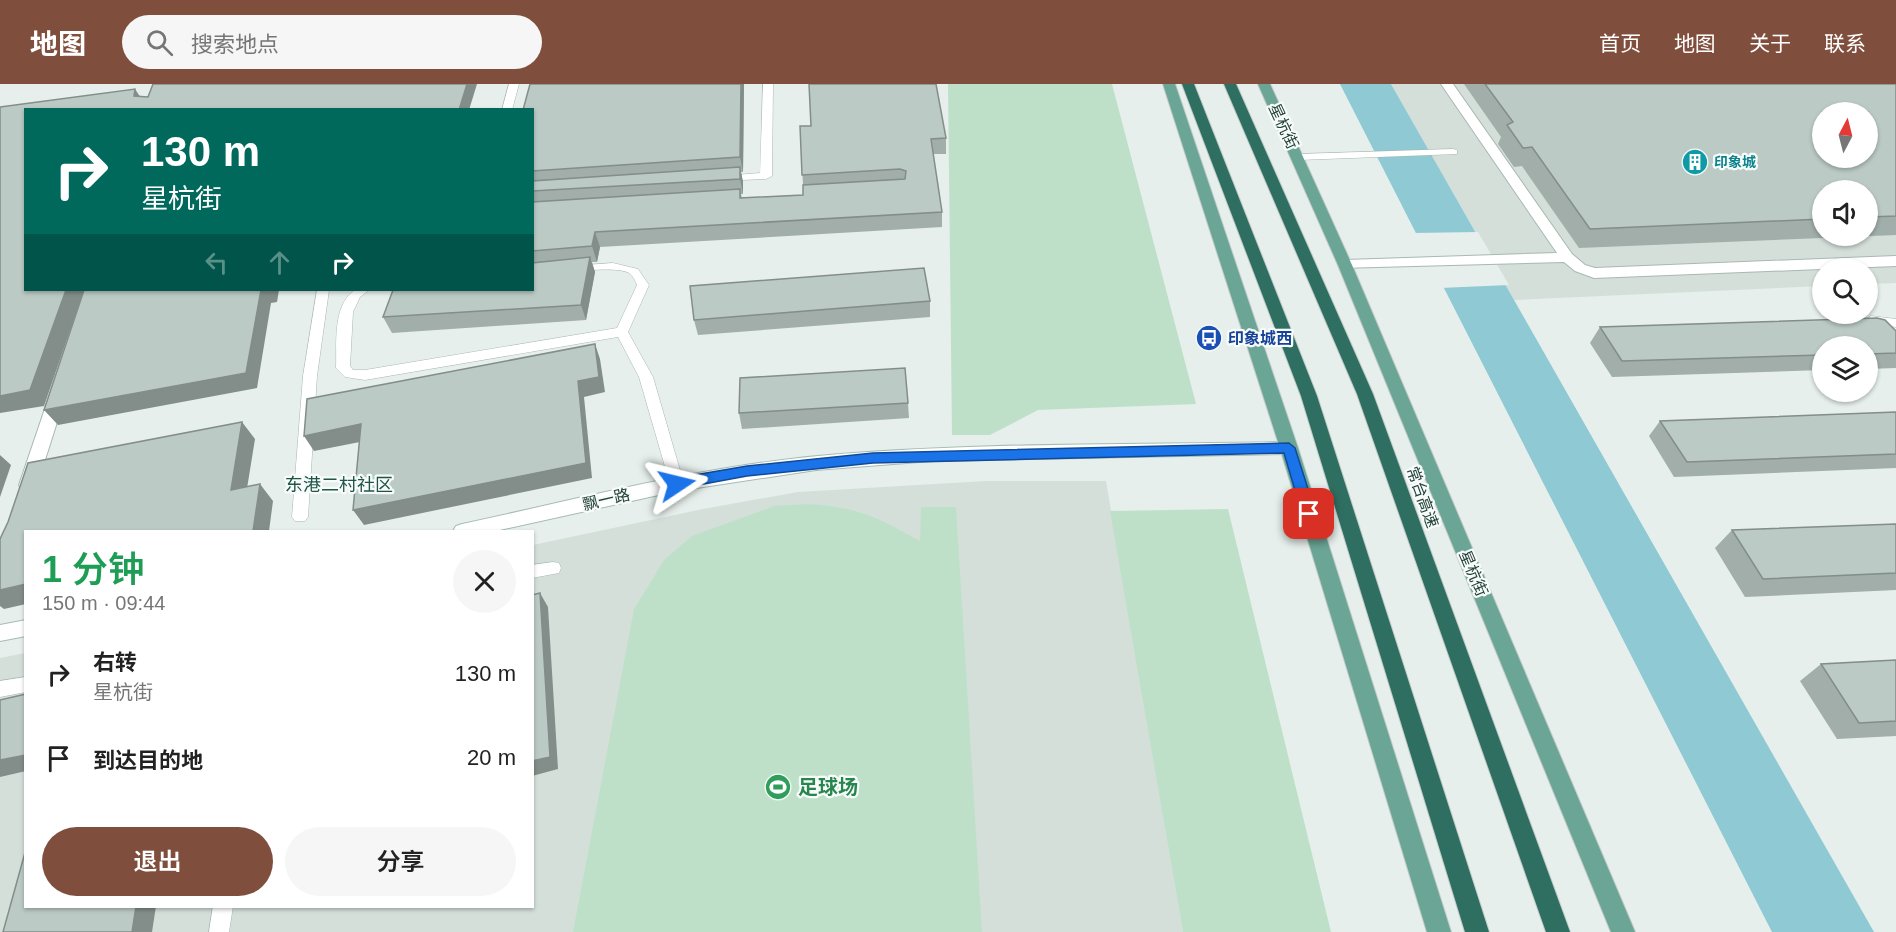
<!DOCTYPE html>
<html lang="zh">
<meta charset="utf-8">
<style>
body{margin:0;font-family:Helvetica,"Noto Sans SC",sans-serif;background:#f6f6f6;color:#222;height:100vh;display:flex;flex-direction:column;font-size:22px;white-space:nowrap}
*{box-sizing:border-box;margin:0}
p{font-size:20px;color:#767676}
.icon{flex:none;width:33px;height:33px;fill:none;stroke:currentColor;stroke-width:2;stroke-linecap:round;stroke-linejoin:round}
.map{position:relative;flex:1;overflow:hidden}
.side{position:absolute;left:24px;top:446px;width:510px;height:378px;display:flex;flex-direction:column;background:#fff;border-radius:0px;box-shadow:0 2px 4px #0004}
.side>*{flex:none}
.guide{position:absolute;left:24px;top:24px;width:510px;height:183px;border-radius:0px;box-shadow:0 2px 4px #0004;background:#00695c;color:#fff;overflow:hidden}
.needle{width:39px;rotate:7deg}
.controls{position:absolute;left:1812px;top:18px;display:grid;gap:12px}
.controls a{display:grid;place-items:center;width:66px;height:66px;border-radius:50%;background:#fff;box-shadow:0 2px 4px #0004;font-size:30px}
.pin{position:absolute;display:grid;place-items:center;width:51px;height:51px;color:#fff;margin:-26px;border-radius:12px;box-shadow:0 3px 9px #0006}
.me{position:absolute;width:66px;margin:-33px;rotate:80deg;stroke-linejoin:round;filter:drop-shadow(0 0 4px #0008)}
.turn{display:flex;align-items:center;gap:21px;height:126px;padding:0 18px;font-size:27px}
.turn .icon{width:78px;height:78px;stroke-width:2.5}
.turn b{display:block;font-size:42px;line-height:51px}
.lanes{display:flex;align-items:center;height:57px;padding:0 18px;background:#0003;justify-content:center;gap:30px;direction:ltr}
.lanes .off{opacity:.35}
.round{display:grid;place-items:center;flex:none;width:63px;height:63px;border-radius:32px;background:#f6f6f6}
.summary{display:flex;align-items:center;justify-content:space-between;height:102px;padding:0 18px}
h1{font-size:36px;font-weight:600;line-height:45px;color:#1e9e55}
.primary-button{display:flex;gap:12px;margin-top:auto;padding:12px 18px}
.primary-button a{flex:1;height:69px;border-radius:36px;background:#804e3d;color:#fff;font-size:24px;font-weight:600;line-height:69px;text-align:center}
.primary-button a+a{background:#f6f6f6;color:#222}
ul{padding:0;list-style:none}
li{display:flex;align-items:center;gap:18px;height:84px;padding:0 18px}
li div{flex:1}
li b{display:block;font-size:22px}
li em{font-style:normal}
header{display:flex;align-items:center;gap:36px;box-sizing:border-box;height:84px;padding:0 30px;background:#804e3d;color:#fff}
header strong{font-size:28px}
nav{display:flex;gap:33px;margin-inline-start:auto;font-size:21px}
.search{width:420px;height:54px;background:#f6f6f6;display:flex;align-items:center;gap:15px;box-sizing:border-box;padding:0 21px;border-radius:33px;color:#767676;font-size:22px}
.map>svg:first-child{display:block}
.built{fill:#d4dfda;fill-rule:evenodd}
.green{fill:#bfe0c8}
.water{fill:#8ec9d4}
.pier{fill:#e6efeb}
.lines{fill:none;stroke-linecap:round;stroke-linejoin:round}
.lane-casing{stroke:#a8b8b2;stroke-width:1}
.street-casing{stroke:#a8b8b2;stroke-width:2}
.secondary-casing{stroke:#a4bbb3;stroke-width:2}
.primary-casing{stroke:#c2cac8;stroke-width:2}
.highway-casing{stroke:#c2cac8;stroke-width:2}
.lane{fill:#fff;fill-rule:evenodd}
.street{fill:#fff;fill-rule:evenodd}
.secondary{fill:#fff;fill-rule:evenodd}
.primary{fill:#6aa596;fill-rule:evenodd}
.highway{fill:#2f6f62;fill-rule:evenodd}
.wall{fill:#a1aea9;fill-rule:evenodd}
.shaded-wall{fill:#838d89}
.building{fill:#bbcac4;stroke:#838d89;stroke-width:1.5;fill-rule:evenodd}
.route{fill:#1a73e8;stroke:#114b97;stroke-width:1.5}
.labels{text-anchor:middle;stroke-width:4.5;stroke-linejoin:round;paint-order:stroke}
.far-culture-label{font-size:14px;font-weight:bold;fill:#0d838f;stroke:#f7fbf9;text-anchor:start}
.street-label{font-size:16px;fill:#24423a;stroke:#f7fbf9}
.transit-label{font-size:16px;font-weight:bold;fill:#164399;stroke:#f7fbf9;text-anchor:start}
.neighbourhood-label{font-size:18px;fill:#1f5548;stroke:#f7fbf9}
.near-leisure-label{font-size:20px;font-weight:bold;fill:#27864d;stroke:#f7fbf9;text-anchor:start}
</style>
<header>
<strong>地图</strong>
<div class="search"><svg class="icon" aria-label="search" viewBox="0 0 24 24"><circle cx="10" cy="10" r="6"/><path d="M15 15l6 6"/></svg>搜索地点</div>
<nav><a>首页</a><a>地图</a><a>关于</a><a>联系</a></nav>
</header>
<div class="map">
<svg width="1896" height="848" viewBox="0 0 1896 848">
<rect width="100%" height="100%" fill="#e6efeb"/>
<path class="built" d="M1391 0H1896V199L1868 200V184H1822V202L1514 216ZM1822 28H1868V74H1822ZM1822 106H1868V152H1822Z
M986 397H1106L1183 848H0V574L25 569 26 822H532L533 461 703 425 798 408Z"/>
<path class="green" d="M948 0H1112L1196 320 1038 326 990 351H952Z
M808 420C858 423 877 433 920 457L921 423H956L982 848H573L634 525 664 476 692 452 774 422Z
M1228 425 1331 848H1183L1110 427Z"/>
<path class="water" d="M1340 0H1391L1874 848H1772Z"/>
<path class="pier" d="M1478 148 1509 201 1440 204 1412 149Z"/>
<g class="lines">
<g class="lane-casing">
<path id="lane" d="M509 0H519L512 26H502Z
M763 0H773L772 92 766 95 719 97 717 95 723 92 760 89Z
M1453 65 1457 66V70L1299 76 1294 73 1299 70Z
M613 179 638 185 649 201 628 248 653 293 684 400 682 404H672L670 400 639 293 618 253 365 296 345 293 336 284C337 260 332 221 355 206H369L360 213 353 228 350 282 353 286H365L617 244 637 201C635 196 633 192 629 189 613 180 552 191 532 193V185Z
M317 206H329L317 292 308 433 305 437H295L292 433 303 292Z
M1871 232 1896 235V243L1866 239 1865 236Z
M553 478 559 479 561 484 559 489 532 494V481Z
M26 593V608L0 613V597Z
M213 822H233L229 848H209Z"/>
</g>
<g class="street-casing">
<path id="street" d="M1441 0H1453L1572 170 1585 181 1595 184 1896 172V182L1594 194 1575 187 1564 178 1340 184 1338 181 1345 176 1557 169Z
M58 304 64 306 66 310 37 401 34 406 28 408 22 406 19 401 50 310 52 306Z"/>
</g>
<g class="secondary-casing">
<path id="secondary" d="M1289 358 1295 359 1298 364 1295 369 1289 370 932 377 816 386 677 407 495 447H453L456 442 462 440C579 415 699 383 818 372 974 358 1132 361 1289 358Z
M26 536V552L0 557V541Z"/>
</g>
<g class="primary-casing">
<path id="primary" d="M1163 0H1175L1298 364 1451 848H1427L1280 364Z
M1258 0H1270L1352 181 1635 848H1611L1338 181Z"/>
</g>
<g class="highway-casing">
<path id="highway" d="M1182 0H1194L1317 312 1489 848H1465L1301 312Z
M1224 0H1236L1373 310 1570 848H1546L1357 310Z"/>
</g>
<use href="#lane" class="lane"/>
<use href="#street" class="street"/>
<use href="#secondary" class="secondary"/>
<use href="#primary" class="primary"/>
<use href="#highway" class="highway"/>
</g>
<path class="wall" d="M744 0 743 88H741L743 98V110H741L742 114 803 111V101L800 42 946 54V70H933L942 128V143L600 163 597 178H592L595 188 586 236 392 249 383 233 532 206V26Z
M1464 0H1896V151L1579 164 1522 82 1514 83 1498 60 1501 53ZM1822 106H1868V152H1822Z
M930 217V233L698 251 694 236Z
M1600 243 1896 246V284L1868 285V262H1822V286L1612 293 1590 259Z
M908 319 909 334 742 345 739 329Z
M1896 328V384L1674 393 1649 352 1660 337Z
M1896 440V506L1745 513 1715 464 1732 446Z
M1896 576V652L1837 655 1800 597 1821 580Z"/>
<path class="shaded-wall" d="M467 0H477L469 26H459Z
M741 0H744L743 88 740 73Z
M135 5 145 20 134 12Z
M740 83 743 98V110L740 95Z
M595 148 600 163 597 178 592 162Z
M590 173 595 188 586 236 581 221Z
M66 206H84L44 322 0 329V312Z
M261 206H279L277 218 271 219 257 304 58 341 44 326Z
M595 260 600 275 605 308 584 313 592 394 364 441 353 426Z
M242 338 255 355 244 423 231 406Z
M361 340 370 356 314 367 304 352Z
M0 371 11 381 0 413Z
M260 400 273 417 269 447H253Z
M26 500V520L4 525 0 522V506Z
M540 509 548 523 558 685 532 692Z
M26 671V687L0 693V676Z
M136 822H156L152 848H132Z"/>
<path class="building" d="M153 0H467L459 26H26V206H66L30 306 0 312V23L135 5 134 12 148 13Z
M530 0H741L740 73 532 87V26H523Z
M809 0H936L946 54 931 55 942 128 595 148 592 162 532 167V118L740 105V114L803 111V101L905 95 906 87 900 85 802 91 800 42H811Z
M1485 0H1896V132L1868 133V106H1822V135L1590 145 1532 63 1523 64 1507 41 1513 38ZM1822 28H1868V74H1822Z
M740 83V95L532 107V97Z
M590 173 581 221 383 233 393 206H532V179Z
M924 184 930 217 694 236 690 202Z
M84 206H261L246 289 44 326Z
M1877 234 1885 236 1896 247V269L1868 270V262H1822V271L1622 277 1600 243Z
M595 260 599 293 578 297 586 379 353 426 361 340 304 352 307 315Z
M905 284 908 319 739 329 740 294Z
M1896 328V370L1687 378 1660 337Z
M242 338 231 406 260 400 253 447H26V500L0 506V455L8 438 28 379Z
M1896 440V489L1763 495 1732 446Z
M540 509 550 673 532 677V511Z
M1896 576V637L1859 639 1821 580Z
M26 610V671L0 676V616Z
M26 765V822H136L132 848H3Z"/>
<path class="route" d="M1289 359 1295 364 1316 430 1309 435 1302 430 1284 369 873 379 747 392 677 405 670 400 677 394 747 382 873 369Z"/>
<defs>
<g id="building-disc" transform="scale(1.35)"><circle r="9.5" fill="#0f9aa8" stroke="#f7fbf9"/><path d="M-4-6H4V6H1V3H-1V6H-4ZM-2.5-4.3h1.7v1.8h-1.7ZM.8-4.3h1.7v1.8H.8ZM-2.5-1h1.7V.8h-1.7ZM.8-1h1.7V.8H.8Z" fill="#fff"/></g>
<g id="bus-disc" transform="scale(1.35)"><circle r="9.5" fill="#1a4fb4" stroke="#f7fbf9"/><path d="M-5-6H5V4H4V6H2V4H-2V6H-4V4H-5ZM-3.5-4V0h7V-4ZM-3.5 1.2v1.5H-2V1.2ZM2 1.2v1.5H3.5V1.2Z" fill="#fff"/></g>
<g id="stadium-disc" transform="scale(1.35)"><circle r="9.5" fill="#2e9e5b" stroke="#f7fbf9"/><path d="M0-5a6.5 5 0 1 0 0 10a6.5 5 0 1 0 0-10ZM-3.5-1.8h7v3.6h-7Z" fill="#fff"/></g>
</defs>
<g fill-rule="evenodd">
<use href="#building-disc" x="1695" y="78"/>
<use href="#bus-disc" x="1209" y="254"/>
<use href="#stadium-disc" x="778" y="703"/>
</g>
<g class="labels">
<g class="far-culture-label">
<text x="1714" y="83">印象城</text>
</g>
<g class="street-label">
<text transform="translate(1284 42) rotate(65)" y="6">星杭街</text>
<text transform="translate(1423 413) rotate(70)" y="6">常台高速</text>
<text transform="translate(606 415) rotate(-13)" y="6">飘一路</text>
<text transform="translate(1474 489) rotate(67)" y="6">星杭街</text>
</g>
<g class="transit-label">
<text x="1228" y="260">印象城西</text>
</g>
<g class="neighbourhood-label">
<text x="339" y="407">东港二村社区</text>
</g>
<g class="near-leisure-label">
<text x="798" y="710">足球场</text>
</g>
</g>
</svg>
<div class="controls">
<a><svg class="needle" viewBox="-14 -14 28 28"><path d="M0-13l5 13h-10z" fill="#e53935"/><path d="M0 13l5-13h-10z" fill="#767676"/></svg></a>
<a><svg class="icon" aria-label="sound" viewBox="0 0 24 24"><path d="M4 9h4l5-4v14l-5-4H4zM17 9q2 3 0 6"/></svg></a>
<a><svg class="icon" aria-label="search" viewBox="0 0 24 24"><circle cx="10" cy="10" r="6"/><path d="M15 15l6 6"/></svg></a>
<a><svg class="icon" aria-label="layers" viewBox="0 0 24 24"><path d="M12 4l9 5-9 5-9-5zM3 14l9 5 9-5"/></svg></a>
</div>
<div class="pin" style="left:1309px;top:430px;background:#d93025"><svg class="icon" aria-label="arrive" viewBox="0 0 24 24"><path d="M6 21V4h12l-3 4 3 4H6"/></svg></div>
<svg class="me" style="left:677px;top:400px" viewBox="-20 -20 40 40"><path d="M0-17L14 15 0 8-14 15z" fill="#1a73e8" stroke="#fff" stroke-width="4"/></svg>
<div class="guide">
<div class="turn"><svg class="icon" aria-label="right" viewBox="0 0 24 24"><path d="M7 20v-9h11M14 6l5 5-5 5"/></svg><div><b>130 m</b>星杭街</div></div>
<div class="lanes"><svg class="icon off" aria-label="left" viewBox="0 0 24 24"><path d="M17 20v-9H6M10 6l-5 5 5 5"/></svg><svg class="icon off" aria-label="ahead" viewBox="0 0 24 24"><path d="M12 20V5M6 11l6-6 6 6"/></svg><svg class="icon" aria-label="right" viewBox="0 0 24 24"><path d="M7 20v-9h11M14 6l5 5-5 5"/></svg></div>
</div>
<section class="side">
<div class="summary"><div><h1>1 分钟</h1><p>150 m · 09:44</p></div><a class="round"><svg class="icon" aria-label="close" viewBox="0 0 24 24"><path d="M6 6l12 12M18 6L6 18"/></svg></a></div>
<ul>
<li><svg class="icon" aria-label="right" viewBox="0 0 24 24"><path d="M7 20v-9h11M14 6l5 5-5 5"/></svg><div><b>右转</b><p>星杭街</p></div><em>130 m</em></li>
<li><svg class="icon" aria-label="arrive" viewBox="0 0 24 24"><path d="M6 21V4h12l-3 4 3 4H6"/></svg><div><b>到达目的地</b></div><em>20 m</em></li>
</ul>
<div class="primary-button"><a>退出</a><a>分享</a></div>
</section>
</div>
